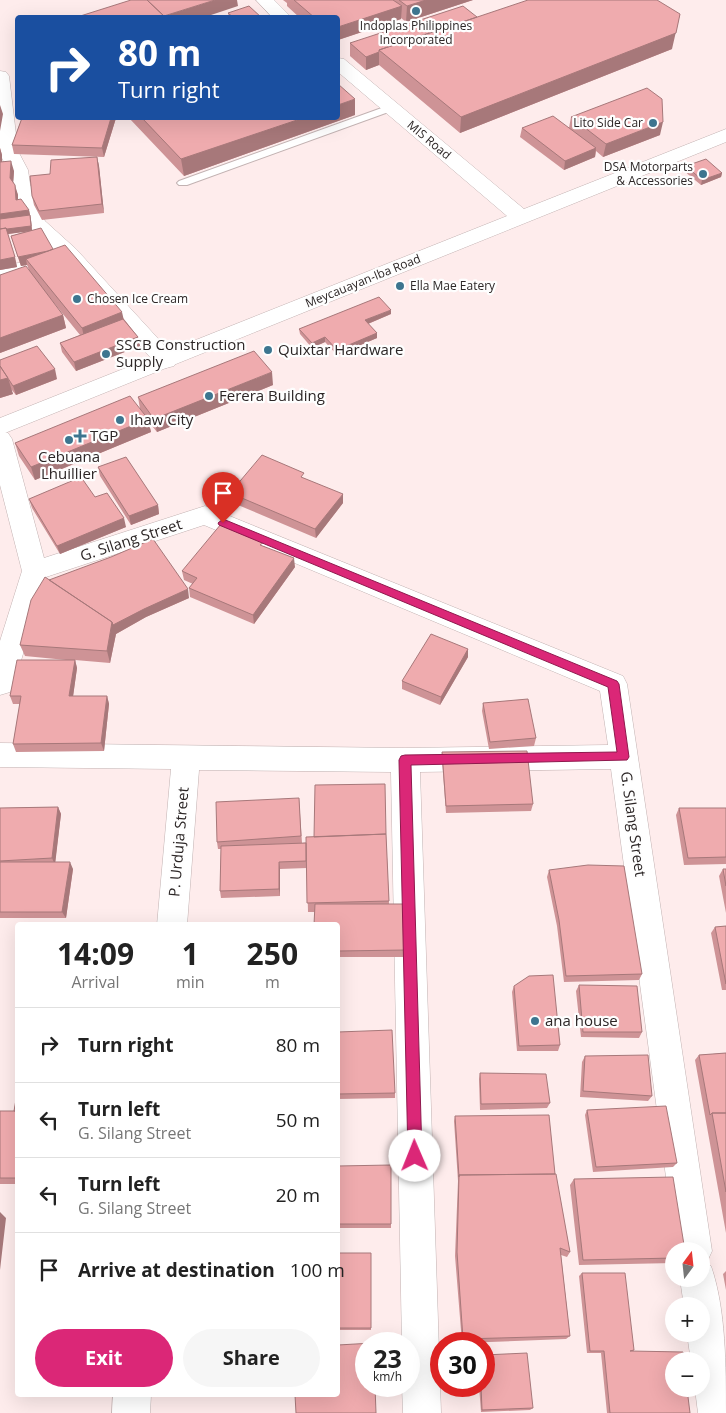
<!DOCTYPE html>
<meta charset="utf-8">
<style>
body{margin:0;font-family:"Open Sans",sans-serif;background:#f6f6f6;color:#222;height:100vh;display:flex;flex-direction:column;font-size:19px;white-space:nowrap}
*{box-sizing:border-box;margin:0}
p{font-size:16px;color:#767676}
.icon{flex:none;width:28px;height:28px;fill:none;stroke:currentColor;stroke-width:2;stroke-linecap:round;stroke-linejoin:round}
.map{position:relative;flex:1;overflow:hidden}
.sheet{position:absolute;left:15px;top:922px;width:325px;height:475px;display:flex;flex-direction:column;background:#fff;border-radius:5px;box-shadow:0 5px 20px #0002}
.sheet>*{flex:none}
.hud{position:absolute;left:15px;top:15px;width:325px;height:105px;border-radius:5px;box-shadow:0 5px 20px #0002;background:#1a4fa0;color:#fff;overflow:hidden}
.needle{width:32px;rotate:15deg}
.buttons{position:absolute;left:665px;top:1242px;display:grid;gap:10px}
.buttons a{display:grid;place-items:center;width:45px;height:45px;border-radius:50%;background:#fff;box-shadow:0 5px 20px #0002;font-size:25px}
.speed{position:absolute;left:355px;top:1332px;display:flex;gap:10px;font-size:25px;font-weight:700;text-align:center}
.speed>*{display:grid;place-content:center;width:65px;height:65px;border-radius:50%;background:#fff;box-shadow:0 5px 20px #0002;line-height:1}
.speed small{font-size:12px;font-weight:400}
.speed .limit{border:8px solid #d22;background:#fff;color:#111}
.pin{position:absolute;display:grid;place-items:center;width:42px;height:42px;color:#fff;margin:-51px -21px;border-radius:50% 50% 50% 0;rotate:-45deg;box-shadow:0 0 5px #0007}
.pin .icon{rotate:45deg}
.me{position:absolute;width:55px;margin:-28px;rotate:359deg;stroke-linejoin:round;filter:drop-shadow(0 0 4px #0008)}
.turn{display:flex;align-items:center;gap:18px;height:105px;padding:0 20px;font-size:22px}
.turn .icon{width:65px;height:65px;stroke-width:2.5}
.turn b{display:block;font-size:35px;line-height:42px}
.eta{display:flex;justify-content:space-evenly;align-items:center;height:85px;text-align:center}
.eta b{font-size:30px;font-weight:700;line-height:35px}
.button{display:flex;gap:10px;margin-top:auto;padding:10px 20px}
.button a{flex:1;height:58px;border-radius:30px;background:#db2777;color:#fff;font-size:20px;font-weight:700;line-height:58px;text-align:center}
.button a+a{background:#f6f6f6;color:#222}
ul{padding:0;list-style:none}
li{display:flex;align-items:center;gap:15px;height:75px;padding:0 20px;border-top:1px solid #e0e0e0}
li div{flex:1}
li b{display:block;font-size:19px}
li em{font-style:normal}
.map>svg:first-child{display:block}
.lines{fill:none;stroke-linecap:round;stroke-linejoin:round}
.lane-casing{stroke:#c2b2b2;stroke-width:2}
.street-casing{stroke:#c2b2b2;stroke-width:1}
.secondary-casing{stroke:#c2b2b2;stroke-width:1}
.lane{fill:#fff;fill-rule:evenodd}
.street{fill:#fff;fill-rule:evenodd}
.secondary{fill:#fff;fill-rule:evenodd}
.wall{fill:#ce9396}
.shaded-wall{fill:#a7787a}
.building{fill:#efabae;stroke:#a7787a}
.route{fill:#db2777;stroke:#8e194d}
.poi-dot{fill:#3d758f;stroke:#fefefe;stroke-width:2}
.labels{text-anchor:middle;stroke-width:4.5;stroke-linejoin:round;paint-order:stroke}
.far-poi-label{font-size:12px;fill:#2c2626;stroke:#fefefe;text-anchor:end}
.far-street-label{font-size:12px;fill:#2c2626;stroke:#fefefe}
.poi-label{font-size:15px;fill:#2c2626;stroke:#fefefe;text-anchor:start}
.street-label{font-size:15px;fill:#2c2626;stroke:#fefefe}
</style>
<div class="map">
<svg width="726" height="1413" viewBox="0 0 726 1413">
<rect width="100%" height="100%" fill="#feecec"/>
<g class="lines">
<g class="lane-casing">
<path id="lane" d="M390 105 395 108 394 110 187 185H179L177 183 179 181Z"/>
</g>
<g class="street-casing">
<path id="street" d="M0 71 6 72 9 76 18 151 28 170 30 184 39 210 45 221 76 249 174 356 177 361 174 366 166 368 158 366 65 262 21 276 0 279V265L19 263 55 252 30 228 19 210 10 184 8 170 0 154Z
M0 431 8 433 12 439 44 558 205 506 623 676 627 684 712 1251 706 1264 711 1266C726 1309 726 1367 726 1413H698L695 1389H701V1361H691L687 1334H701V1306H684L680 1279H701V1251H676L611 769 420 772 441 1413H403L402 1386H409V1344H402L391 772 199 770 187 925H157L171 769 0 767V743L405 748 608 745 600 691 204 525 46 577 14 684 10 692 0 695V641L22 571 0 485Z
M113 1395H151L150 1413H112Z"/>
</g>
<g class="secondary-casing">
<path id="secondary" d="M256 0H274L292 18H273Z
M338 58 344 59 524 209 726 129V142L0 435V418L507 216 338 72Z"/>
</g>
<use href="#lane" class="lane"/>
<use href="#street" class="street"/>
<use href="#secondary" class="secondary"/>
</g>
<path class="wall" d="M283 0H473L406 22 401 18V19L338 40V18H300L287 6V3Z
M228 13 262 18H229Z
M477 17 672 49 460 133 379 65 366 70 350 56V43Z
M355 115 184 176 129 118H338Z
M571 117 660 135 603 157 596 151 595 157 564 170 520 137 522 128H569Z
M22 118H116L104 157 14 154 12 145Z
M0 148 2 155V162L14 171 13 182 18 195V200L29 210 31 220 32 230 53 249 124 319 138 337 140 346 76 371 62 352 60 343 80 335 46 293 63 315 66 328 0 353V275L29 270 27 265 21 266 11 236 27 231 8 234 17 267 0 270Z
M97 157 99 166 104 213 42 220 34 205 32 196 50 174Z
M686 166 722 173 721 177 701 185 684 171Z
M391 314 368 324 377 333V338L337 355 325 342 312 348 300 334 299 329Z
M0 360 57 379 16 395 11 389 13 394 0 398Z
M273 385 157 432 148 421 151 432 35 480 19 456 15 443 140 409 138 397Z
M98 467 158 505 159 514 131 525 100 476Z
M304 478 343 503 316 538 231 502 230 493Z
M95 497 126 527 60 554 32 508 29 499Z
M264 546 295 567 254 624 190 597 189 588 193 584 184 580 182 571Z
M49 580 189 598 146 617 116 634 110 663 75 660 77 668 73 696H107L109 704 104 751 16 752 13 744 20 704H13L10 696 66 660 25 656 20 645Z
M468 649V657L440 705 402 689V681Z
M483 703 536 738 534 746 489 749 482 711Z
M442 752 533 804 531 811 446 813 442 760Z
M299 798 302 843 386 834 389 904 405 950 404 957H338V925L314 912H308L307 868 280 869V896L221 898 220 891 221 849H218L217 842Z
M58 807 61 814 55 862 73 869 66 918H0V808Z
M679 808H726V864L684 865 676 815Z
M723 869H726V913L719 876Z
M549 870 642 974 639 980 564 982 557 926 547 877Z
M726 926V990H722L711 933 715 927Z
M579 985 642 1032 639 1038 581 1037 576 991Z
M514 986 560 1045 558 1051H517L512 992Z
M338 1032 395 1093V1098L338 1099Z
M726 1053V1233L695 1060 699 1055Z
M585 1056 652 1096 648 1101 580 1097 582 1062Z
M480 1073 550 1103 547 1108 480 1110 479 1079Z
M18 1088V1184H0V1111H14Z
M587 1110 677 1163 673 1167 593 1172 585 1115Z
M455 1116 555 1174 570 1252 567 1257 561 1255 570 1336 566 1339 462 1343 455 1256 458 1181 454 1121Z
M338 1166 391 1224V1228H338Z
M574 1179 674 1251V1263L579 1265 570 1185Z
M338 1253H371V1330H338Z
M726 1271V1290L723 1274Z
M582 1273 634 1350 633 1351 690 1413H607L601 1353H587L579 1276Z
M479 1386H484L533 1408 530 1410 481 1412Z"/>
<path class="shaded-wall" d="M215 0H237L238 6 202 18H164V16Z
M426 0H473L406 22 407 6Z
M402 6 401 19 338 40V27Z
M680 14 672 49 460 133 461 117Z
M379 52V65L366 70V57Z
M355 99V115L184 176 181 159 303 118H338V105Z
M0 105 3 114 0 131Z
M111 118H116L104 157 102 148Z
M663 122 660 135 603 157 606 144Z
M0 148 2 155V167L0 160Z
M596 148 595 157 564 170 565 161Z
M97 157 99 166 104 213 102 204Z
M11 161 14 171 13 187 10 178Z
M722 173 721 177 701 185 702 180Z
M15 185 18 195V209L16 200Z
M29 210 31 220 32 231 0 235V214Z
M53 250 26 259 27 265 21 266 18 257Z
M15 257 17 267 0 270V260Z
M391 310V314L365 325V320Z
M122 312 125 325 85 341 82 328Z
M63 315 66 328 0 353V338Z
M377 333V338L337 355V350Z
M138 337 140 346 76 371 74 362Z
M325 337V342L312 348V343Z
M55 369 57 379 16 395 13 386Z
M272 372 273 385 157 432 154 419Z
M8 378 13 394 0 398V380Z
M148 419 151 432 35 480 31 467Z
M343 494V503L316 538 315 529Z
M158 505 159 514 131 525 129 516Z
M124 518 126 527 60 554 57 546Z
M294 558 295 567 254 624 253 615Z
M188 589 189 598 146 617 116 634 110 663 107 651 112 622Z
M468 649V657L440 705 441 697Z
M75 660 77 668 72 704 69 696Z
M107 696 109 704 104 751 101 743Z
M58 807 61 814 55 865 52 858Z
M70 862 73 869 66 918 62 912Z
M279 862 280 869V896L279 889Z
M0 1212 6 1218 0 1270Z"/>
<path class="building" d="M131 0H147L166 18H74Z
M147 0H215L164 16Z
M294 0H393L402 6 338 27V18H315Z
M399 0H426L407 6Z
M528 0H657L680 14 676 33 461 117 379 50Z
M249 6 262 18H234L228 13Z
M463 6 477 17 379 50V52L366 57 350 43Z
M338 84 355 99 338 105Z
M647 88 662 99 663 122 606 144 571 117Z
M553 116 596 148 565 161 522 128Z
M22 118H111L102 148 12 145Z
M142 118H303L181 159Z
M97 157 102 204 39 211 32 196 30 176 50 174 51 160Z
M706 159 722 173 702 180 686 166Z
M11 161 10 178 15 185 16 200 21 199 29 210 0 214V162Z
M30 215 31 226 7 229 6 228 0 229V219Z
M6 228 15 257 0 260V229Z
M41 228 53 249 48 251 18 257 11 236Z
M65 245 122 312 82 328 26 259Z
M26 266 63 315 0 338V275Z
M379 297 391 310 365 320 377 333 337 350 325 337 312 343 299 329Z
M123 319 138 337 74 362 60 343Z
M37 346 55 369 13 386 0 366V360Z
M254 351 272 372 154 419 138 397Z
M0 366 8 378 0 380Z
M130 396 148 419 31 467 15 443Z
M262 455 304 473 301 477 343 494 315 529 230 493Z
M126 457 158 505 129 516 98 467Z
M81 477 95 497 107 493 124 518 57 546 29 499Z
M221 524 264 542 260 545 294 558 253 615 189 588 197 578 182 571Z
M153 539 188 589 144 609 113 625 112 622 49 580 111 557Z
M45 577 112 622 107 651 20 645 31 600Z
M431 634 468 649 441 697 402 681Z
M17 660H75L69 696H107L101 743 13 744 21 696H10Z
M528 699 536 738 490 742 483 703Z
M527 751 533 804 446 806 442 752Z
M385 784 386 834 314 837 315 785Z
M299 798 301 836 217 842 216 802Z
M58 807 52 858 0 861V808Z
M679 808H726V857L688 858Z
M386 834 389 901 307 903 306 837Z
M306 843V861L279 862V889L220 891 221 846Z
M0 862H70L62 912H0Z
M588 865 624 866 642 974 566 976 559 920 549 870Z
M723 869H726V886Z
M315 904H404L405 950 338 951V925H314Z
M726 926V984L715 927Z
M553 975 560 1045 519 1046 514 986 529 976Z
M579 985 637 986 642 1032H583Z
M392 1030 395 1093 338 1094V1032Z
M726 1053V1113H712L710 1115 699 1055Z
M648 1055 652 1096 583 1091 585 1056Z
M480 1073 546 1074 550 1103 481 1104Z
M18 1088V1111H14Z
M666 1106 677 1163 596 1167 587 1110Z
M0 1111H18V1178H0Z
M712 1113H726V1192Z
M549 1115 555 1174 459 1175V1177L455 1116Z
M391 1165V1224H338V1166Z
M556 1174 570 1252 560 1248 570 1336 463 1339 457 1252 459 1175Z
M673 1177 685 1251H674V1258L583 1260 574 1179Z
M338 1253H371V1328H338Z
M582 1273H625L634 1350 630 1351 683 1352 684 1361H674V1389H687L690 1413H610L604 1351H590Z
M373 1343 366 1344V1386H375L376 1413H296L295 1395H338V1345Z
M527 1353 533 1408 482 1410 481 1386H484V1355Z"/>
<path class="route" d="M223 519 617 681 619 684 629 757 627 760 411 765 422 1156 420 1161 415 1163 410 1161 408 1156 399 760 401 756 405 755 617 752 608 687 219 525 218 523Z"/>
<g class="poi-dot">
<circle cx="416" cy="11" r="5"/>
<circle cx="653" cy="123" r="5"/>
<circle cx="703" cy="174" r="5"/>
<circle cx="400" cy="286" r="5"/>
<circle cx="77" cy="299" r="5"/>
<circle cx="268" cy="350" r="5"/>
<circle cx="106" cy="354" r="5"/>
<circle cx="209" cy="396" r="5"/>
<circle cx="120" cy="420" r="5"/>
<path d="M77.5 428.5h5v5h5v5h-5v5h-5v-5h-5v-5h5z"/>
<circle cx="69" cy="440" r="5"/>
<circle cx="535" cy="1021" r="5"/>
</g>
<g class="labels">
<g class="far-poi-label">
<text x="416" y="30" text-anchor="middle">Indoplas Philippines<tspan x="416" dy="14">Incorporated</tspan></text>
<text x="643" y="127">Lito Side Car</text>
<text x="693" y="171">DSA Motorparts<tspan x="693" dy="14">&amp; Accessories</tspan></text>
<text x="410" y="290" text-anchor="start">Ella Mae Eatery</text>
<text x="87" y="303" text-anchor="start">Chosen Ice Cream</text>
</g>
<g class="far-street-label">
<text transform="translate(429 140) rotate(40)" y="4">MIS Road</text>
<text transform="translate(363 281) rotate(-22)" y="4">Meycauayan-Iba Road</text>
</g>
<g class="poi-label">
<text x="116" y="350">SSCB Construction<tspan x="116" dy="17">Supply</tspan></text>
<text x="278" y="355">Quixtar Hardware</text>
<text x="219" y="401">Ferera Building</text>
<text x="130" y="425">Ihaw City</text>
<text x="90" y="441">TGP</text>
<text x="69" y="462" text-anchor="middle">Cebuana<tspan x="69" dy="17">Lhuillier</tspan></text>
<text x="545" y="1026">ana house</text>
</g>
<g class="street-label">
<text transform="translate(131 540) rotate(-18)" y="5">G. Silang Street</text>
<text transform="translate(633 824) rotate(82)" y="5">G. Silang Street</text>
<text transform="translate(179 842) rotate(-85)" y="5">P. Urduja Street</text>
</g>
</g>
</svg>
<div class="buttons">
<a><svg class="needle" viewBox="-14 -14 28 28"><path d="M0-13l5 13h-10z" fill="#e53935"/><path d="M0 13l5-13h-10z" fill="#767676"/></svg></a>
<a>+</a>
<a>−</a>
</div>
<div class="speed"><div>23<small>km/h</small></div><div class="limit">30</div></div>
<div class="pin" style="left:223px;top:523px;background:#d93025"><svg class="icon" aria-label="arrive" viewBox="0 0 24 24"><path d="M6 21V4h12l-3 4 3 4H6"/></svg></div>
<svg class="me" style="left:415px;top:1156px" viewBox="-20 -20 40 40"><circle r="19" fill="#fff"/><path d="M0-13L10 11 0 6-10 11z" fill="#db2777"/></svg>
<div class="hud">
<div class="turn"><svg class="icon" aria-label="right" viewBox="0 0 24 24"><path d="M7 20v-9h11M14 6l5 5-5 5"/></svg><div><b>80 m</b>Turn right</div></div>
</div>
<section class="sheet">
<div class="eta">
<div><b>14:09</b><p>Arrival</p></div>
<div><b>1</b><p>min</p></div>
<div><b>250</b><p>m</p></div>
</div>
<ul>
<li><svg class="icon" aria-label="right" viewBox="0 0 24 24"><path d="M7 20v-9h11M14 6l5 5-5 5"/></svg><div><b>Turn right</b></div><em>80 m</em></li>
<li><svg class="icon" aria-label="left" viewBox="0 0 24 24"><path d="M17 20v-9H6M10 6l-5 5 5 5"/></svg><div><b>Turn left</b><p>G. Silang Street</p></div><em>50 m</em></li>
<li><svg class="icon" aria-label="left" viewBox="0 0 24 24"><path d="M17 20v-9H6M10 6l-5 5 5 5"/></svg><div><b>Turn left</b><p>G. Silang Street</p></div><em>20 m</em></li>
<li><svg class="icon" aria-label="arrive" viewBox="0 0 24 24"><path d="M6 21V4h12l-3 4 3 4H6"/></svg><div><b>Arrive at destination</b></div><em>100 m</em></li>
</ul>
<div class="button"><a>Exit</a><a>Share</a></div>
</section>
</div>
